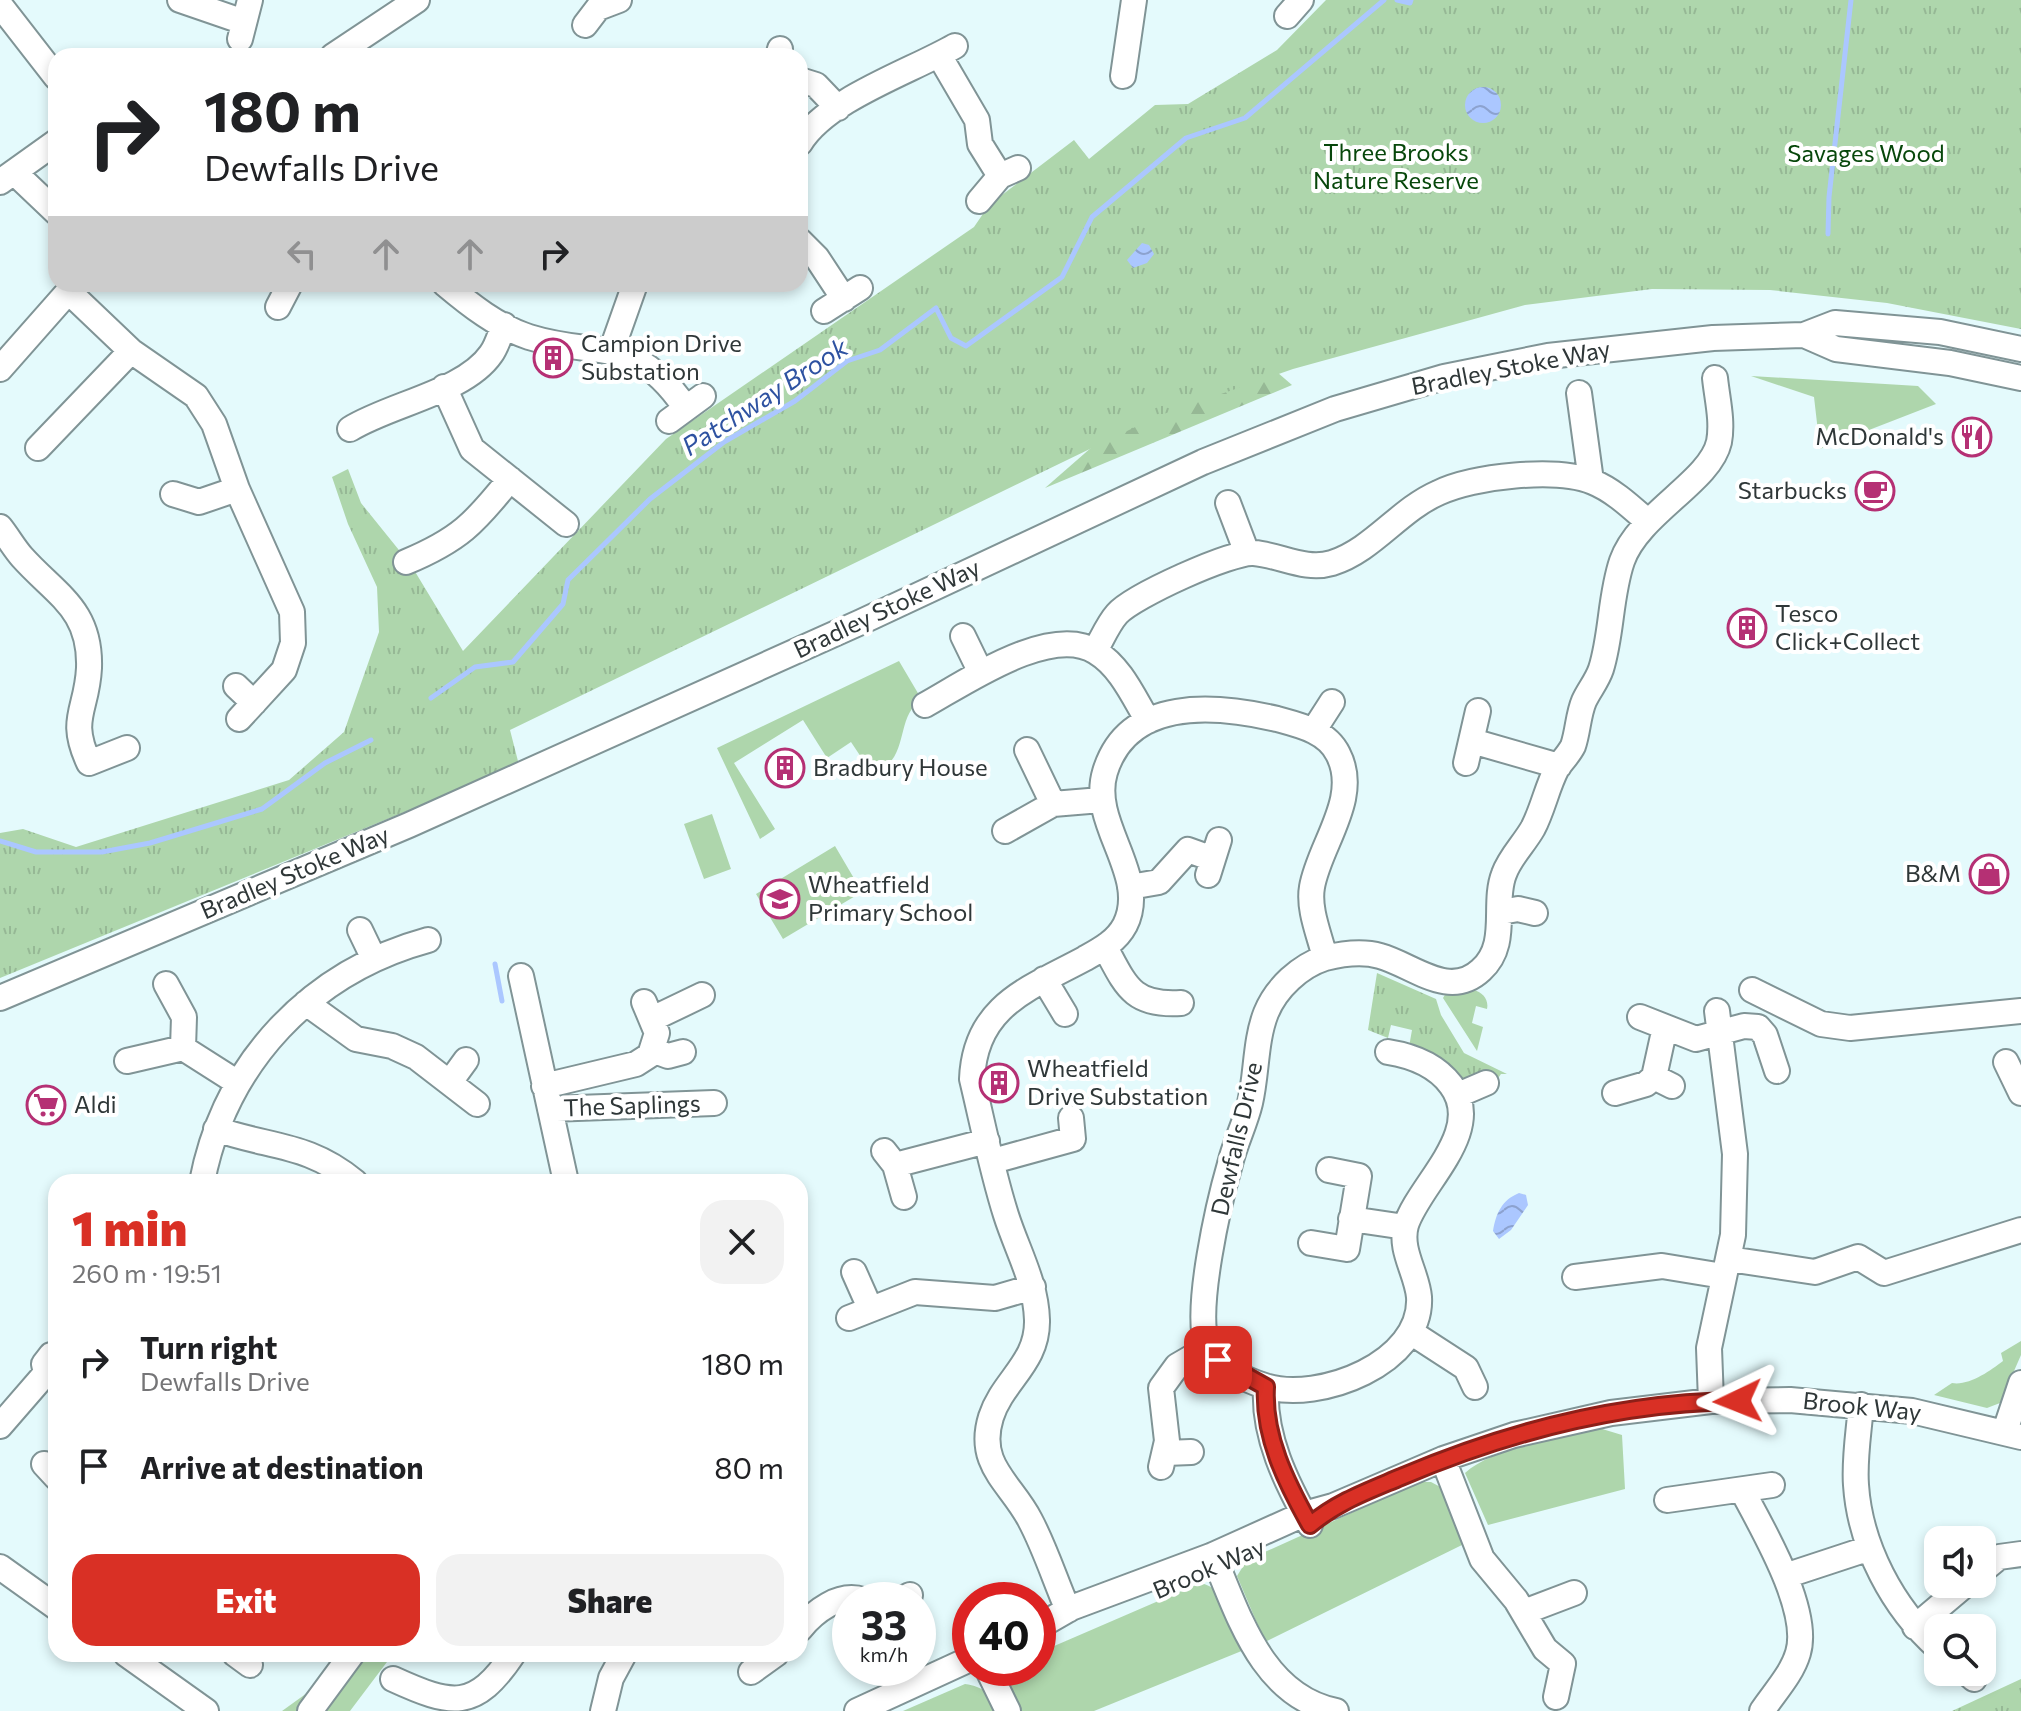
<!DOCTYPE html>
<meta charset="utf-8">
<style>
body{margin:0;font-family:Commissioner,sans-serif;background:#f2f2f2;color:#202124;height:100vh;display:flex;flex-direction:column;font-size:30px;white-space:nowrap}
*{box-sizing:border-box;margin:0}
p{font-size:26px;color:#757577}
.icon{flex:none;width:44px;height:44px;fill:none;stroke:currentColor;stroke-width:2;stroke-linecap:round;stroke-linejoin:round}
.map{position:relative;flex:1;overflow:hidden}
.panel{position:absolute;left:48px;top:1174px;width:760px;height:488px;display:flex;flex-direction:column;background:#fff;border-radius:24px;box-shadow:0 4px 12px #0003}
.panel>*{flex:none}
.top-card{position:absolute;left:48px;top:48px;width:760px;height:244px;border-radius:24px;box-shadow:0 4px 12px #0003;background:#fff;color:#202124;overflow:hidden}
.tools{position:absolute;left:1924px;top:1526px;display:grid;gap:16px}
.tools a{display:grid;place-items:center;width:72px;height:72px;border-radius:16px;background:#fff;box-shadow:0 4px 12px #0003;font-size:40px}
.speed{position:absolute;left:832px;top:1582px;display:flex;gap:16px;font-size:40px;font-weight:700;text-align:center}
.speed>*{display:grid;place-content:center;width:104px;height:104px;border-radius:50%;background:#fff;box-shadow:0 4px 12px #0003;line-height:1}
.speed small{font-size:20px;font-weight:400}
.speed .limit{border:12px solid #d22;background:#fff;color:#111}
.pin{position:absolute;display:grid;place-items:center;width:68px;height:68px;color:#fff;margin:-34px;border-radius:16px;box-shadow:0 4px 12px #0006}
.me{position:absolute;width:88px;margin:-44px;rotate:268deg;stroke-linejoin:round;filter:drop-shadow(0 0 6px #0008)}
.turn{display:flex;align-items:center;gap:28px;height:168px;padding:0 24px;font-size:36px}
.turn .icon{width:104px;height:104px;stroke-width:2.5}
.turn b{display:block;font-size:56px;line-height:68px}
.lanes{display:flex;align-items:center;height:76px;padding:0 24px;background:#0003;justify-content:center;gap:40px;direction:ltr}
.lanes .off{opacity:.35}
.round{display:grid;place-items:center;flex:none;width:84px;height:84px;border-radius:24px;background:#f2f2f2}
.headline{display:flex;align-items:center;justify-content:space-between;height:136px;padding:0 24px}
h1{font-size:48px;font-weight:800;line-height:60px;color:#d93025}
.button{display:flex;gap:16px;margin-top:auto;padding:16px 24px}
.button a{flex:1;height:92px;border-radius:24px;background:#d93025;color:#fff;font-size:32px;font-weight:800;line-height:92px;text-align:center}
.button a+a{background:#f2f2f2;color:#202124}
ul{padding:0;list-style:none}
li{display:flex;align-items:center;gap:24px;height:104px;padding:0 24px}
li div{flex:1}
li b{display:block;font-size:30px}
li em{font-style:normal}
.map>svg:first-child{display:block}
.grass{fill:#aed6ac}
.forest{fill:url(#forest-firs)}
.park{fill:url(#park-tufts)}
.water{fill:url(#water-waves)}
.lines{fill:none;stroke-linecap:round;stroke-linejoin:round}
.stream{stroke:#abc7ff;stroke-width:5}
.minor-casing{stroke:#809496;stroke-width:28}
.minor{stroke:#fff;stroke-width:24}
.route-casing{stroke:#8d1f18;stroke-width:20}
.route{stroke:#d93025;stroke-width:14}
.labels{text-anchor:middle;stroke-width:8;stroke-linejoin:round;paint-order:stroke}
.park-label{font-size:24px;fill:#07470b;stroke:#fff}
.poi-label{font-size:24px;fill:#2f3738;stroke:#fff;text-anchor:start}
.street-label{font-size:24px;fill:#2f3738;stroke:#fff}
.water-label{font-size:26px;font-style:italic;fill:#2e52a1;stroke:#fff}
</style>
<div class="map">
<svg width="2021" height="1711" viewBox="0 0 2021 1711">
<defs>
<pattern id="forest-firs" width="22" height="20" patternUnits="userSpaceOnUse" patternTransform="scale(2)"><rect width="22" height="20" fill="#aed6ac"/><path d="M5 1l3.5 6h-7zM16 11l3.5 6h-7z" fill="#96b895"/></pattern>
<pattern id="park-tufts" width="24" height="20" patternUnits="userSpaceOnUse" patternTransform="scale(2)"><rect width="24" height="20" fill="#aed6ac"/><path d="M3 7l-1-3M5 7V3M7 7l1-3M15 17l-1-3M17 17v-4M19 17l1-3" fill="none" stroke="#96b895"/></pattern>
<pattern id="water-waves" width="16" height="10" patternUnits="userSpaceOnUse" patternTransform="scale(2)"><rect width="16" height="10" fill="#abc7ff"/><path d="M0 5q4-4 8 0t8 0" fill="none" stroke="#8ca2cf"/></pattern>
</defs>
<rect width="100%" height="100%" fill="#e4fafc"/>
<path class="grass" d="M1751 376 1918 386 1936 404 1820 449 1814 397Z
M899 661 922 700C897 714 908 750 885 767L869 769 851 742 827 758 803 720 734 763 775 829 760 839 717 748Z
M712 814 731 869 704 879 684 824Z
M835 846 862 892 783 939 756 894Z
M1473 990C1483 992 1489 1000 1487 1009L1476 1006 1472 1023 1483 1027 1477 1051 1443 998 1446 993 1463 994Z
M2021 1341V1355L2000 1403 1987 1408 1934 1395 1952 1383C1969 1386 1990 1371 2003 1361L2001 1353Z
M1599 1428 1622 1435 1625 1489 1488 1525 1465 1473C1494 1447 1560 1438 1599 1428Z
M1420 1482H1431L1446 1490 1464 1544 1265 1642 1237 1576 1247 1560Z
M1200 1583C1228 1588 1234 1626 1244 1650L1094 1711H1022L1008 1683 1013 1668H1038V1653Z
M342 1654H393L350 1711H282L325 1680Z
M965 1684C984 1687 990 1693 997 1711H903Z"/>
<path class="forest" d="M1227 329 1292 385 1045 488Z"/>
<path class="park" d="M1326 0H2021V329L1887 303 1770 290 1652 289 1525 305 1293 369 1158 416 510 730 519 765 0 978V833L23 829 76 847 289 780 344 732 379 632 377 587 348 524 332 477 348 469 361 503 411 565 463 651 666 439 974 227 989 205 1074 140 1089 159 1155 105 1188 104 1277 50Z
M1377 973 1436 999 1441 1015 1464 1053 1507 1074H1501L1496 1081 1467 1086 1409 1047 1412 1030 1391 1025 1388 1038 1368 1030Z
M2021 1679V1711H1952Z"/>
<path class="water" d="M1465 105a18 18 0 1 1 36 0a18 18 0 1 1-36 0Z
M1142 243 1149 245 1154 254 1147 263 1133 268 1127 260Z
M1519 1193 1526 1195 1528 1205 1511 1230 1499 1239 1493 1231C1496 1213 1502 1200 1519 1193Z"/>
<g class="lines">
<path class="stream" d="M1397 0 1410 3 1411 0
M1828 234 1829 197 1851 0
M431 698 475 667 513 662 563 604 568 580 650 499 724 442 795 401 847 361 880 350 936 308 951 338 966 346 1062 277 1092 217 1186 138 1245 118 1384 0
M0 841 36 852H102L150 843 262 809 325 763 371 740
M495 964 502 1001"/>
<g class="minor-casing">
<path id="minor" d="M180 0 244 22
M0 5 56 77
M1287 16 1301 0
M585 25 598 8 619 0
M240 39 250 0
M939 55 977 120 980 144 1000 176
M333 56 417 0
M778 56 780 49
M1123 76 1134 0
M800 80 816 85 838 108
M800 143C827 99 910 72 955 46
M16 174 56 212
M0 182 56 142
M979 201 1000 176 1018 168
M800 241 817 258 844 299
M445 284C470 305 498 327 529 337 599 359 634 333 685 407
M68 291 131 351 196 396 214 424 237 489 292 612 293 643 284 670 239 719
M278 307 290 284
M824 311 860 288
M1804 335 1836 349 1950 363 2021 378
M612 349 635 284
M0 369 75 284
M444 387 472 449 566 524
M1579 393 1591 481
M669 421 703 396
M350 429C390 404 465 392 491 354 497 346 500 334 504 325
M38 448 131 351
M173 494 199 502 237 489
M1228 503 1247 553
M0 527C8 537 14 548 22 557 56 595 91 609 89 668 87 711 68 718 89 763L127 748
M406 562C459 540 475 523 510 479
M963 636 981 673
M1095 651C1102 639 1108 624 1117 614 1133 596 1232 551 1254 553 1280 555 1305 571 1332 563 1373 550 1399 510 1438 493 1473 476 1557 467 1593 482 1613 490 1631 507 1647 521
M236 686 254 703
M925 705C965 683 1051 623 1096 652 1121 667 1134 698 1148 721
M1314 730 1332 702
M1472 741 1559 766
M1027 750 1053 804
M1466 763 1478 711
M1005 831 1053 804 1101 800
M1208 875 1219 840
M1130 887 1159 882 1188 850 1213 859
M1501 912 1518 909 1535 913
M360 930 373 957
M1105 947C1126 986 1132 1006 1181 1003
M521 976 566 1182
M1044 979 1065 1014
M166 984 184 1017 183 1048
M1752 990 1821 1024 1850 1028 2021 1011
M0 998 409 825 861 622 1203 462 1335 409 1444 377 1548 356 1713 338 1804 335 1835 323 1940 332 2021 349
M306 1003 356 1039 392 1046 416 1057 477 1104
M1640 1017 1696 1039 1744 1026 1758 1027 1765 1035 1777 1071
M652 1019 702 995
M652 1050 668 1056 683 1052
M1388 1052C1413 1056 1436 1065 1451 1085 1486 1131 1419 1184 1406 1225 1399 1250 1417 1273 1419 1297 1423 1363 1319 1403 1265 1386 1245 1380 1214 1365 1207 1345 1194 1310 1219 1202 1230 1164 1235 1143 1245 1124 1250 1103 1257 1073 1255 1041 1266 1013 1276 988 1300 966 1325 958 1341 954 1363 951 1380 956 1413 965 1449 1000 1481 970 1510 944 1492 905 1504 874 1510 857 1524 844 1533 828 1543 809 1547 787 1557 768 1562 761 1569 754 1573 746 1578 732 1578 715 1584 701 1589 690 1597 681 1601 669 1612 634 1610 596 1622 561 1639 513 1710 482 1719 442 1723 421 1717 398 1715 378
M127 1061 183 1048 238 1083
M2006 1062 2021 1093
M1654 1077 1665 1027
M450 1082 466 1060
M544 1086 636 1064 650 1055 657 1033 644 1002
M1615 1093 1646 1084 1654 1077 1672 1086
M1458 1095 1486 1083
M550 1109 714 1103
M216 1129C270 1148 308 1143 355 1182
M884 1151 895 1165 904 1197
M993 1161 1073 1139 1071 1118
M895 1165 987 1141
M202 1182C225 1062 311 972 428 940
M1351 1219 1405 1227
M1311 1243 1347 1249 1359 1176 1329 1170
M1729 1259 1815 1272 1858 1257 1884 1273 2021 1230
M854 1272 870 1308
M1575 1277 1662 1266 1723 1276
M849 1318 915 1292 995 1298 1033 1287
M1412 1333 1466 1368 1475 1387
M1266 1387C1263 1436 1286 1482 1310 1525
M1711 1401 1709 1348 1733 1235 1735 1154 1717 1011
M1861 1405C1859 1431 1854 1459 1856 1485 1860 1546 1893 1608 1938 1648
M0 1426 46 1373 44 1364 51 1355 56 1354
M2005 1431 2021 1383
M1166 1453 1191 1452
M1443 1459 1482 1559 1516 1600 1545 1649 1563 1664 1556 1697
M44 1464 56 1477
M1161 1467 1167 1441 1161 1388 1177 1366 1208 1348
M1742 1490C1762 1528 1811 1610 1798 1653 1792 1674 1774 1693 1762 1711
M1667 1500 1772 1485
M1213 1555C1239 1616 1262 1696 1336 1711
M0 1567 56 1607
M1982 1571 1999 1557 2021 1554
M1785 1576 1870 1548
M900 1600 910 1595
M1068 1610C1055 1580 1045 1548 1030 1520 1011 1483 976 1465 991 1417 1003 1380 1038 1363 1037 1320 1036 1282 1017 1250 1006 1215 992 1171 983 1125 972 1079 975 1006 1028 989 1084 959 1100 950 1116 942 1125 925 1150 875 1089 824 1105 772 1128 696 1217 705 1277 719 1299 725 1327 731 1338 754 1361 798 1319 845 1312 887 1308 910 1320 936 1325 958
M1524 1612 1574 1593
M1038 1627 1071 1608 1213 1555 1304 1514 1333 1506 1443 1459 1514 1435 1611 1413 1711 1401 1790 1400 1912 1411 2021 1437
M1915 1627 1966 1584
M800 1629C814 1612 839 1592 863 1600
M126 1654 206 1711
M235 1654 250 1665
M987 1668 1008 1711
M751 1672 776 1654
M1966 1672 1974 1679
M393 1679C452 1706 475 1711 513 1654
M310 1711 352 1654
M603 1711 611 1678 624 1654
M857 1711 970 1659"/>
</g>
<use href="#minor" class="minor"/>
</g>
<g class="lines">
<g class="route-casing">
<path id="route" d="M1218 1360 1266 1387C1263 1436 1286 1482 1310 1525 1337 1502 1368 1491 1401 1477 1507 1432 1622 1402 1738 1401"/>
</g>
<use href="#route" class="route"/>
</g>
<defs>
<g id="building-ring" transform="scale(2)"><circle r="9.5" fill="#fff" stroke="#b53074" stroke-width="1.5"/><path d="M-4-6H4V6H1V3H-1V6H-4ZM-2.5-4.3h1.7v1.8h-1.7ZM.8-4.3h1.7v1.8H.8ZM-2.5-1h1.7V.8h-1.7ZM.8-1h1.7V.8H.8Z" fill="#b53074"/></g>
<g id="restaurant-ring" transform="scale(2)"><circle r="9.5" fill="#fff" stroke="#b53074" stroke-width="1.5"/><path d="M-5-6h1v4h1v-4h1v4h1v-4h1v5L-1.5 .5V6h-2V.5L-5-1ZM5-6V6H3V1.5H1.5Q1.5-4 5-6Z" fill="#b53074"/></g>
<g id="cafe-ring" transform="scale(2)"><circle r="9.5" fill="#fff" stroke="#b53074" stroke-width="1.5"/><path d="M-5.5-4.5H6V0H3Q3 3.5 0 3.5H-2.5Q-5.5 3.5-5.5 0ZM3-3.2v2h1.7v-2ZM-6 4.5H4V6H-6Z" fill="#b53074"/></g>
<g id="shop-ring" transform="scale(2)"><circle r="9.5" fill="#fff" stroke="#b53074" stroke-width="1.5"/><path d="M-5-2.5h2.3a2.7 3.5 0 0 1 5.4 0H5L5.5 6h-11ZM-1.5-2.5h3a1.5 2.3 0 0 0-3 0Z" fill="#b53074"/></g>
<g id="school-ring" transform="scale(2)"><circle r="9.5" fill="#fff" stroke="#b53074" stroke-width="1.5"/><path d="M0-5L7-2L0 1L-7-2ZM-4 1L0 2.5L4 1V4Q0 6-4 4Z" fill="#b53074"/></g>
<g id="supermarket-ring" transform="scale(2)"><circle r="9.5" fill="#fff" stroke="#b53074" stroke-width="1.5"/><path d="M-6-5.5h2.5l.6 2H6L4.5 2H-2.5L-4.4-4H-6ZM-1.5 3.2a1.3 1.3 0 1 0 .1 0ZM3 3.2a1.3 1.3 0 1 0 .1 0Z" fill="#b53074"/></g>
</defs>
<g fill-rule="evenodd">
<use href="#building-ring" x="553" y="358"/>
<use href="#restaurant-ring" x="1972" y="437"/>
<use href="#cafe-ring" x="1875" y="491"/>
<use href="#building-ring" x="1747" y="628"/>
<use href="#building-ring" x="785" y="768"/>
<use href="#shop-ring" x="1989" y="874"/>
<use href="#school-ring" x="780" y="899"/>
<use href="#building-ring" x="999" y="1083"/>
<use href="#supermarket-ring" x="46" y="1105"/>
</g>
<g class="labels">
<g class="park-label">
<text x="1396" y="161">Three Brooks<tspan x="1396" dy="28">Nature Reserve</tspan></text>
<text x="1866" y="162">Savages Wood</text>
</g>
<g class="poi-label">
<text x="581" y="352">Campion Drive<tspan x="581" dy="28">Substation</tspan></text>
<text x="1944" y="445" text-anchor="end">McDonald's</text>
<text x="1847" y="499" text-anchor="end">Starbucks</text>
<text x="1775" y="622">Tesco<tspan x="1775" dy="28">Click+Collect</tspan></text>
<text x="813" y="776">Bradbury House</text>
<text x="1961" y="882" text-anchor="end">B&amp;M</text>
<text x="808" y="893">Wheatfield<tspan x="808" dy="28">Primary School</tspan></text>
<text x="1027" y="1077">Wheatfield<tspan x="1027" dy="28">Drive Substation</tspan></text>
<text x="74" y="1113">Aldi</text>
</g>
<g class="street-label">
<text transform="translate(1511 368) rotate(-11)" y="8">Bradley Stoke Way</text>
<text transform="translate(887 609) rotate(-25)" y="8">Bradley Stoke Way</text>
<text transform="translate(295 873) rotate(-23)" y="8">Bradley Stoke Way</text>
<text transform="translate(632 1106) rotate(-2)" y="8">The Saplings</text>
<text transform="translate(1237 1139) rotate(-77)" y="8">Dewfalls Drive</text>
<text transform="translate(1862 1407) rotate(6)" y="8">Brook Way</text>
<text transform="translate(1209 1569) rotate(-23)" y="8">Brook Way</text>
</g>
<g class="water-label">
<text transform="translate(765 397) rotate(-33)" y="9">Patchway Brook</text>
</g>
</g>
</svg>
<div class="tools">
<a><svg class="icon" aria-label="sound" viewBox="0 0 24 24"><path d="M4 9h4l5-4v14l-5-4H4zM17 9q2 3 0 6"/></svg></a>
<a><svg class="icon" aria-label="search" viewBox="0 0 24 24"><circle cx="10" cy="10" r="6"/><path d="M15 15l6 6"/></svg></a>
</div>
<div class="speed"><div>33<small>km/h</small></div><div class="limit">40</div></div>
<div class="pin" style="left:1218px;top:1360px;background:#d93025"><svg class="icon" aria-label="arrive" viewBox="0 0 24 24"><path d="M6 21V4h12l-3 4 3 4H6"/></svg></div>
<svg class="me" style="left:1738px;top:1401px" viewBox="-20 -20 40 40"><path d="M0-17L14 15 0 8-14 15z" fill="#d93025" stroke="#fff" stroke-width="4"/></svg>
<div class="top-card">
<div class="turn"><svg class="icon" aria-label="right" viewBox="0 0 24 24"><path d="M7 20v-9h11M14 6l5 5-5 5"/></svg><div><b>180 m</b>Dewfalls Drive</div></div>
<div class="lanes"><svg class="icon off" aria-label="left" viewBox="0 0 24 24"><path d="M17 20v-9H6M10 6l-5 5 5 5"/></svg><svg class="icon off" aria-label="ahead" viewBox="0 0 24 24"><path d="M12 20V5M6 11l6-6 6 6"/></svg><svg class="icon off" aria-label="ahead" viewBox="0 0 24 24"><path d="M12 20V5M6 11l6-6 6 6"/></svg><svg class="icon" aria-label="right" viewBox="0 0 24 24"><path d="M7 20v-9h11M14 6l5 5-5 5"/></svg></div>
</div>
<section class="panel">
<div class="headline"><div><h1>1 min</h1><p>260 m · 19:51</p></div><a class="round"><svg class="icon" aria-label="close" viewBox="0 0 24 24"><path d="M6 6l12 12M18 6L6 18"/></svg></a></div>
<ul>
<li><svg class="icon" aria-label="right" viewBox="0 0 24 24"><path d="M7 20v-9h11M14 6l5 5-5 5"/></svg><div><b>Turn right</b><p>Dewfalls Drive</p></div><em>180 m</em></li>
<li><svg class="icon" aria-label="arrive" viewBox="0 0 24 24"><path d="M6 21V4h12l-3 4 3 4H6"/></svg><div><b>Arrive at destination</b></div><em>80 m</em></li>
</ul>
<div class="button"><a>Exit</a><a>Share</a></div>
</section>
</div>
